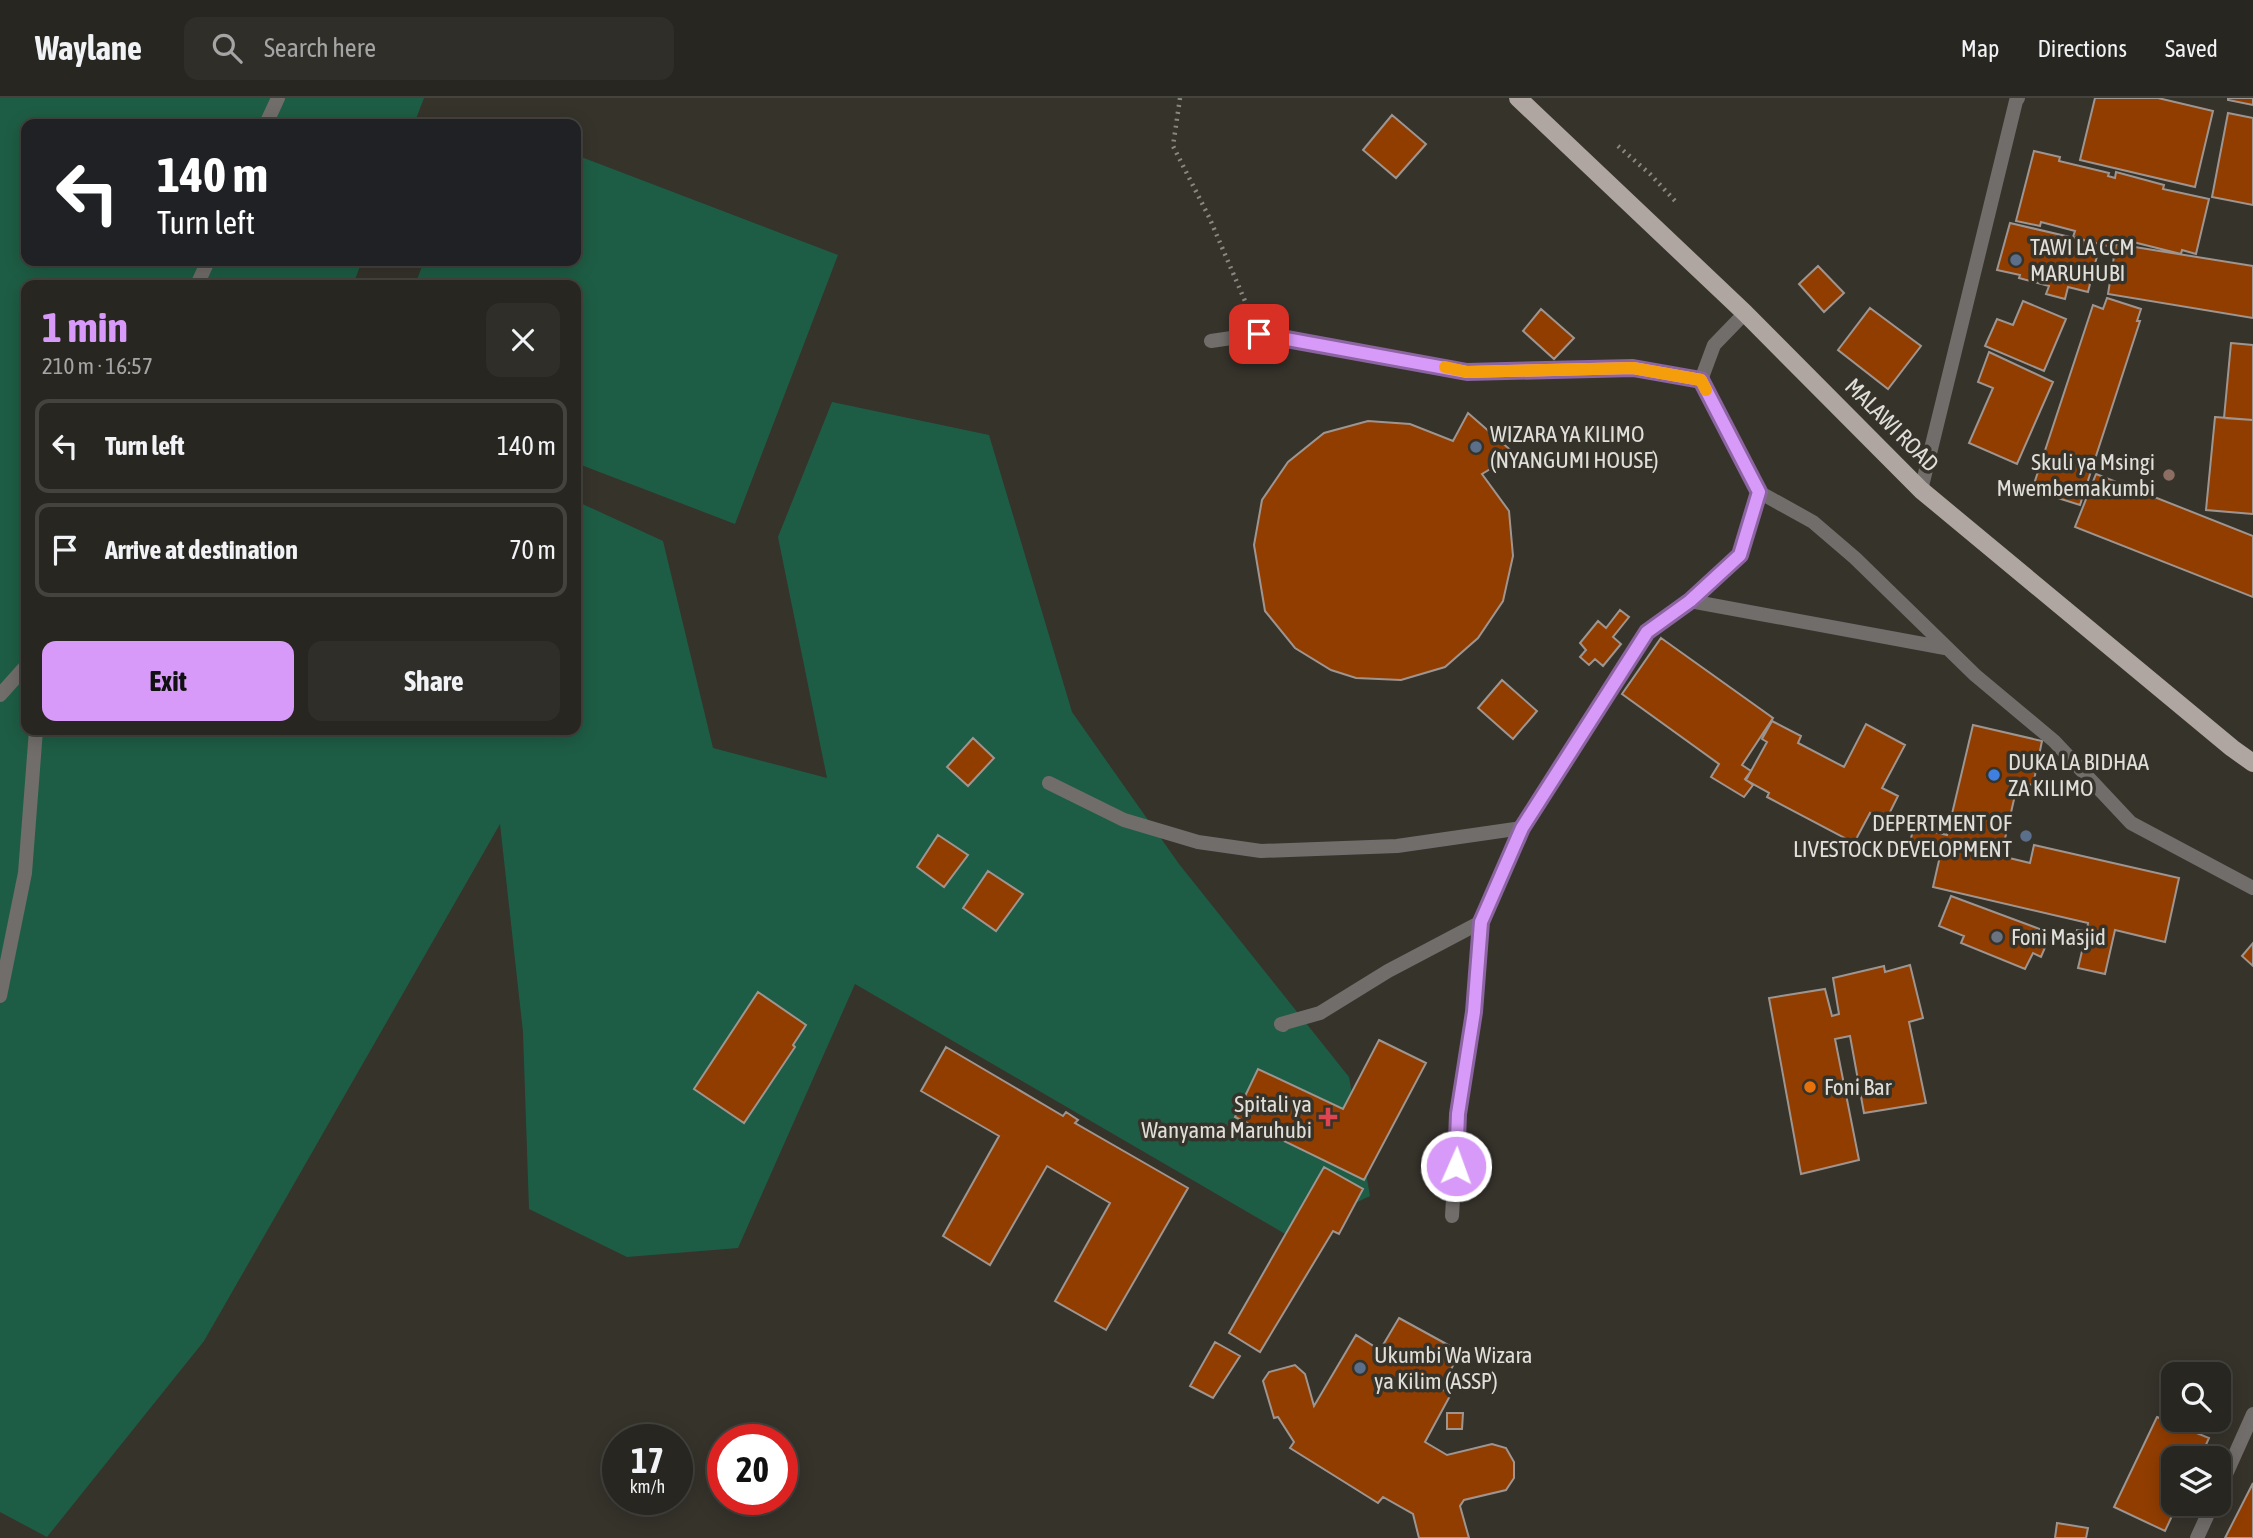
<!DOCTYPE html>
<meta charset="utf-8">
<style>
body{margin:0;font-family:"Asap Condensed",sans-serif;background:#302e29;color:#f1f3f6;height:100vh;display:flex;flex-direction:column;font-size:26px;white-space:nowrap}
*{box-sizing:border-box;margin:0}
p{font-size:23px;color:#a5a5a5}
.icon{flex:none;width:38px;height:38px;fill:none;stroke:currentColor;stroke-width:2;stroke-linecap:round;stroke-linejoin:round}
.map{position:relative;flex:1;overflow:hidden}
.side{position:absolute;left:21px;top:182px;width:560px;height:455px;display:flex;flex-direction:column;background:#282620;border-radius:14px;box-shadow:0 4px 18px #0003,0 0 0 2px #44433e}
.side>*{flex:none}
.top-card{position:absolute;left:21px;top:21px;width:560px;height:147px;border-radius:14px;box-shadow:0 4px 18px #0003,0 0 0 2px #44433e;background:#202124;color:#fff;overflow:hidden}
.buttons{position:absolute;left:2161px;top:1264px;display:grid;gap:14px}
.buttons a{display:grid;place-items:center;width:70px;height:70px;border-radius:14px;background:#282620;box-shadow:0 4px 18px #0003,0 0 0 2px #44433e;font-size:35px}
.speed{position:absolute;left:602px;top:1326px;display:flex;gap:14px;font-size:35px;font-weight:700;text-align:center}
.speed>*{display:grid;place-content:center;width:91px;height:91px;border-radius:50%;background:#282620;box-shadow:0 4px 18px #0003,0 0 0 2px #44433e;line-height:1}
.speed small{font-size:18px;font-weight:400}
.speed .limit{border:10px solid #d22;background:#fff;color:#111}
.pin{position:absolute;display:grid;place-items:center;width:60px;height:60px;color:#fff;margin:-30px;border-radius:14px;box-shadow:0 4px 10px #0006}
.me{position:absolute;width:77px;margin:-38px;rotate:2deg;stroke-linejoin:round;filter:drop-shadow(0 0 5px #0008)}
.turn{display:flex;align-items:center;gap:24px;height:147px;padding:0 21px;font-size:32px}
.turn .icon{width:91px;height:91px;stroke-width:2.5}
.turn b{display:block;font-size:49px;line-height:60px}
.round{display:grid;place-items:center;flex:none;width:74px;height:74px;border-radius:14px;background:#302e29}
.head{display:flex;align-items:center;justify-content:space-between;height:119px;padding:0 21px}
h1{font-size:42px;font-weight:700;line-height:52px;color:#d89af8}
.button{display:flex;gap:14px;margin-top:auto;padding:14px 21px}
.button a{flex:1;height:80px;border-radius:14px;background:#d89af8;color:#111;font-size:28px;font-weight:700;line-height:80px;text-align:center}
.button a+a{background:#302e29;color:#f1f3f6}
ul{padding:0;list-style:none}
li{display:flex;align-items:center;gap:21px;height:94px;margin:0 14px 10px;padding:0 7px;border:4px solid #44433e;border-radius:14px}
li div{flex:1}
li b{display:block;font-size:26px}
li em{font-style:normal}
header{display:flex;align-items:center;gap:42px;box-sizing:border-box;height:98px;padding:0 35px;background:#282620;border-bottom:2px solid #44433e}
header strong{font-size:33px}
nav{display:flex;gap:38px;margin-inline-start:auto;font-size:24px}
.search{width:490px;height:63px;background:#302e29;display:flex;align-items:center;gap:18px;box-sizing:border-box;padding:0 24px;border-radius:14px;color:#a5a5a5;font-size:26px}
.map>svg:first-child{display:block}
.green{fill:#1e5d45}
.building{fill:#913d00;stroke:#9f9590;stroke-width:2}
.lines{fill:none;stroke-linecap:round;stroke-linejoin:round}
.path{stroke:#8a8781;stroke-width:4.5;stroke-dasharray:2 5;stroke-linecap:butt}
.lane{stroke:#716d6b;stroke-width:14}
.street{stroke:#716d6b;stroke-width:14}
.primary{stroke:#afa6a1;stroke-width:18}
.route-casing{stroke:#8c64a1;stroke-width:18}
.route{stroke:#d89af8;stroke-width:12}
.slow{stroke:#f59e0b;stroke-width:12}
.service-dot{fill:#5c6f8a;stroke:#36332b;stroke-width:2.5}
.education-dot{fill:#8d6e63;stroke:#36332b;stroke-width:2.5}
.shop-dot{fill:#3f7fe0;stroke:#36332b;stroke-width:2.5}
.worship-dot{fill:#6b7280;stroke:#36332b;stroke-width:2.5}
.food-dot{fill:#e8710a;stroke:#36332b;stroke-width:2.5}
.health-dot{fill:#e0444e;stroke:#36332b;stroke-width:2.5}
.labels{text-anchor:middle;stroke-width:7;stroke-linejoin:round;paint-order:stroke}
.poi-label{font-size:23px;fill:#e1dfda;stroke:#36332b;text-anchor:start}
.street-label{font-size:23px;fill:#e1dfda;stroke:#36332b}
</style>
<header>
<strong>Waylane</strong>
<div class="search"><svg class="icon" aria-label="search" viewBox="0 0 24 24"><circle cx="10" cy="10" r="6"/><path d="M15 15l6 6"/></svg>Search here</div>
<nav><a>Map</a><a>Directions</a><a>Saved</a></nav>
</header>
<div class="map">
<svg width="2253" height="1440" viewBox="0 0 2253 1440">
<rect width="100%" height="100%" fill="#36332b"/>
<path class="green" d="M0 0H424L414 26H26V163H362L353 187H26V632H576V403L663 443 713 650 827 680 778 439 832 304 989 337 1072 614 1179 766 1349 979 1370 1098 1287 1137 855 886 738 1150 627 1159 529 1111 523 934 500 726 204 1243 47 1439 0 1414Z
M576 57 838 157 735 426 576 365V187H415L424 163H576Z"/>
<path class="building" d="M2095 0H2158L2213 13 2195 89 2080 62Z
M2228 0H2253V7L2228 2Z
M2228 15 2253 20V107L2212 99Z
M1392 17 1426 46 1396 80 1363 52Z
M2034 53 2060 59 2059 63 2109 75 2108 78 2115 80 2116 74 2164 87 2163 91 2209 101 2196 156 2182 152 2181 156 2113 139 2111 149 2073 139 2075 133 2041 124 2040 128 2016 123Z
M2010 125 2100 146 2088 194 2068 189 2065 201 2046 196 2049 188 2019 180 2020 177 1997 172Z
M2116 146 2253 168V220L2108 196Z
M1818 168 1844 195 1824 214 1799 186Z
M2107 200 2141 211 2137 223H2140L2080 407 2032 392 2093 207 2103 211Z
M2023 203 2066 221 2044 273 1985 248 1997 221 2013 227Z
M1870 210 1921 248 1888 291 1838 252Z
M1541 211 1574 240 1554 261 1523 233Z
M2231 245 2253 247V322L2224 320Z
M1989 254 2053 284 2017 366 1969 345 1993 290 1978 284Z
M1468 315 1515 356 1482 376 1509 413 1513 458 1503 503 1478 540 1445 569 1401 582 1356 580 1331 572 1295 550 1265 513 1254 447 1262 402 1288 364 1324 335 1368 323 1410 326 1453 343Z
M2215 319 2253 322V416L2206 412Z
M2096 376 2253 438V499L2075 429Z
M1620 512 1629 519 1613 539 1621 546 1603 568 1595 561 1589 567 1580 559 1586 552 1580 545 1598 523 1606 530Z
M1661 540 1773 620 1742 667 1751 673 1745 681 1753 687 1744 699 1711 679 1719 666 1622 596Z
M1502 582 1537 613 1513 641 1478 610Z
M1772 623 1801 638 1798 645 1844 669 1866 626 1905 647 1882 690 1898 698 1885 724 1870 715 1854 745 1767 699 1769 695 1746 682 1767 644 1762 641Z
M1973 627 2042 643 2033 687 2018 684 2001 758 2030 765 2034 747 2179 780 2165 844 2115 832 2105 876 2078 870 2083 849 2074 847 2077 832 2087 833 2088 825 1933 789 1940 758 1908 751 1914 729 1947 737Z
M973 640 994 660 968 688 947 669Z
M938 737 968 757 944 789 917 769Z
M988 773 1023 796 996 833 963 810Z
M1951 798 2045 833 2043 838 2049 840 2041 859 2033 855 2025 871 1961 845 1964 838 1939 828Z
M2253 845V868L2242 858Z
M1910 867 1923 920 1909 924 1926 1005 1864 1015 1850 938 1835 941 1859 1062 1801 1076 1769 900 1825 891 1832 918 1839 916 1833 880 1884 868 1885 874Z
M758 894 806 927 793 947 795 949 744 1025 694 991Z
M1379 942 1426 965 1364 1082 1235 1019 1258 971 1343 1011Z
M946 949 1063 1018 1066 1014 1078 1022 1075 1025 1188 1090 1106 1232 1055 1203 1110 1105 1047 1068 990 1167 943 1138 999 1038 921 993Z
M1324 1069 1363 1091 1339 1136 1333 1133 1260 1254 1229 1235Z
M1399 1220 1461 1254 1440 1290 1451 1296 1425 1344 1447 1357 1492 1346 1506 1350 1514 1364V1380L1506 1392 1464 1402 1460 1408 1469 1440H1419L1413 1416 1383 1399 1378 1405 1290 1350 1294 1344 1278 1319 1274 1320 1263 1283 1269 1274 1295 1267 1305 1276 1314 1308 1356 1237 1380 1252Z
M1215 1244 1240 1258 1213 1300 1190 1288Z
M1447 1315H1463L1462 1331H1447Z
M2157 1319 2209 1340 2200 1360H2174V1405H2178L2165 1433 2114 1409Z
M2253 1385V1440H2225Z
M2057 1425 2088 1430 2086 1440H2055Z"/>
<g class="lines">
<path class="path" d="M1180 0 1173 48 1209 119 1248 210
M1618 48 1650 76 1677 105"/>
<path class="lane" d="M266 26 278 0
M197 187 208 163
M1211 243 1259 236 1467 274 1633 270 1701 282
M1759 394 1813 424 1855 460 1975 577 2054 643 2131 725 2253 790
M1690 503 1945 550
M0 597 26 568
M1049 685 1124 722 1198 744 1261 753 1397 748 1522 730
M0 898 25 775 36 632
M1283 927 1281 926 1320 915 1388 873 1481 824 1522 730 1647 534 1690 503 1740 457 1759 394 1701 282 1714 247 1745 215
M1452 1118 1458 1016 1474 914 1481 824"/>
<path class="street" d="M1921 392 2016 3 2018 0
M2219 1392 2253 1316
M2197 1440 2213 1405"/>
<path class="primary" d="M1518 0 1745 215 1921 392 2232 650 2253 665"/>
</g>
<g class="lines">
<g class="route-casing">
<path id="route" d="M1259 236 1467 274 1633 270 1701 282 1759 394 1740 457 1690 503 1647 534 1522 730 1481 824 1474 914 1458 1016 1456 1068"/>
</g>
<use href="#route" class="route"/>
<path class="slow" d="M1445 269 1467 274 1633 270 1701 282 1706 292"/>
</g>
<g class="service-dot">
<circle cx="2016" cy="162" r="7"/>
<circle cx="1476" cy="349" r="7"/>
<circle cx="2026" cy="738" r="7"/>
<circle cx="1360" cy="1270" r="7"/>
</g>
<circle class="education-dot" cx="2169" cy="377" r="7"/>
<circle class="shop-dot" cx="1994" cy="677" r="7"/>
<circle class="worship-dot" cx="1997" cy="839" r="7"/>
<circle class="food-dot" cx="1810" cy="989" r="7"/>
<path class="health-dot" d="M1324.5 1008.5h7v7h7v7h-7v7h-7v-7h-7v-7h7z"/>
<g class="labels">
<g class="poi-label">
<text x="2030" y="157">TAWI LA CCM<tspan x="2030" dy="26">MARUHUBI</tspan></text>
<text x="1490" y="344">WIZARA YA KILIMO<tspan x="1490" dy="26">(NYANGUMI HOUSE)</tspan></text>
<text x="2155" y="372" text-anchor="end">Skuli ya Msingi<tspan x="2155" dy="26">Mwembemakumbi</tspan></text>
<text x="2008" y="672">DUKA LA BIDHAA<tspan x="2008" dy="26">ZA KILIMO</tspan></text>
<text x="2012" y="733" text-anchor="end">DEPERTMENT OF<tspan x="2012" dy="26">LIVESTOCK DEVELOPMENT</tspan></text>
<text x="2011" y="847">Foni Masjid</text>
<text x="1824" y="997">Foni Bar</text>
<text x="1312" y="1014" text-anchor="end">Spitali ya<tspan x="1312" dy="26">Wanyama Maruhubi</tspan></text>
<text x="1374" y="1265">Ukumbi Wa Wizara<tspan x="1374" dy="26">ya Kilim (ASSP)</tspan></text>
</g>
<g class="street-label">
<text transform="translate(1892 327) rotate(45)" y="8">MALAWI ROAD</text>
</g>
</g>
</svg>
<div class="buttons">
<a><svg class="icon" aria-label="search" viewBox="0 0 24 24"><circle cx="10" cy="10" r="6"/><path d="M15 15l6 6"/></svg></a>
<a><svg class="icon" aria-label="layers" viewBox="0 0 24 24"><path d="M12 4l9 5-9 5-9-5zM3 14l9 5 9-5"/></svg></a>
</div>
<div class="speed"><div>17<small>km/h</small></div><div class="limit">20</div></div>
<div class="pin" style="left:1259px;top:236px;background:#d93025"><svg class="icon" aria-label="arrive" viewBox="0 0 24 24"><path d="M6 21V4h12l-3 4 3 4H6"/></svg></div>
<svg class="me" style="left:1456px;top:1068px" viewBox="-20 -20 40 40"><circle r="17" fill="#d89af8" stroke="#fff" stroke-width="3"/><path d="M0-11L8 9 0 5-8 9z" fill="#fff"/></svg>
<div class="top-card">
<div class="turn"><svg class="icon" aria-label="left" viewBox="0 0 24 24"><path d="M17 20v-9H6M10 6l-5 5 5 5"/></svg><div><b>140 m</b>Turn left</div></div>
</div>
<section class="side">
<div class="head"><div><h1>1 min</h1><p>210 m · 16:57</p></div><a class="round"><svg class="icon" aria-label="close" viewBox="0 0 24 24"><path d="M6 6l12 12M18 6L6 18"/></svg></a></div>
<ul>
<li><svg class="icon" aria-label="left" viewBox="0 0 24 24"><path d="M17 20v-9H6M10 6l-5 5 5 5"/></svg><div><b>Turn left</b></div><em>140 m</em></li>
<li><svg class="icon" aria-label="arrive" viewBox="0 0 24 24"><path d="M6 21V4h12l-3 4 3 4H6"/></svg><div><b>Arrive at destination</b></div><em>70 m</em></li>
</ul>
<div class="button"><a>Exit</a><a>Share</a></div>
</section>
</div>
